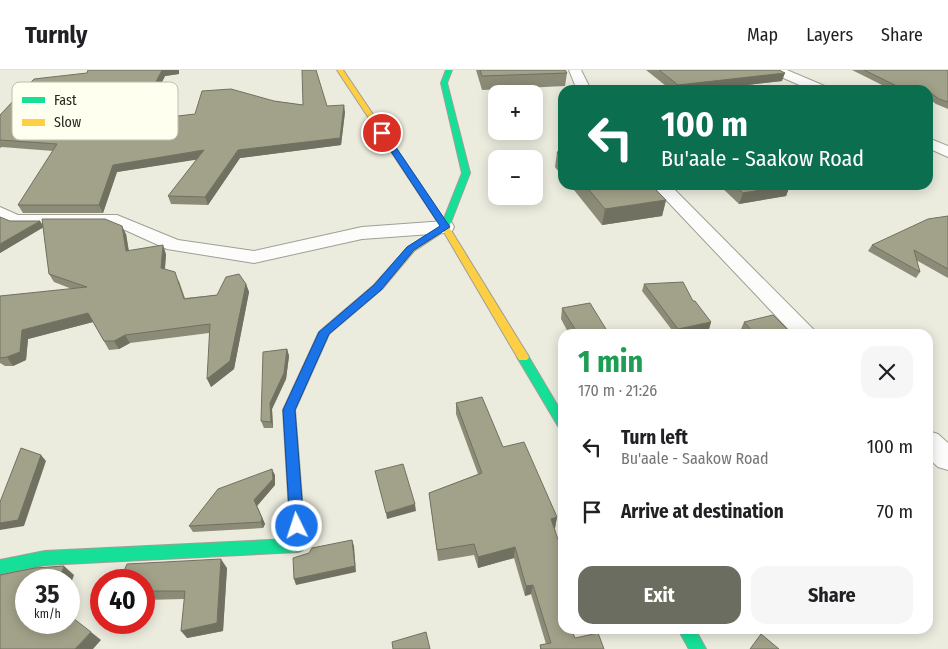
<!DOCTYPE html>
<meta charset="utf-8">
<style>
body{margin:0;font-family:"Fira Sans Condensed",sans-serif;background:#f6f6f6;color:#202124;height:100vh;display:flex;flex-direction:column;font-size:19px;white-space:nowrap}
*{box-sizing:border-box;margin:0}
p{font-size:16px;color:#757577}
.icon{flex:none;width:28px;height:28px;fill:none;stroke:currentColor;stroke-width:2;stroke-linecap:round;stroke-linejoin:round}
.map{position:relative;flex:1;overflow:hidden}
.details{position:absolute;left:558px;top:259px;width:375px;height:305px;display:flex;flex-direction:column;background:#fff;border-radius:15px;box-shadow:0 2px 12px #0003}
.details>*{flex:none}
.guide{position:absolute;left:558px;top:15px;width:375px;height:105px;border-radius:15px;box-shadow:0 2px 12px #0003;background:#0b6e4f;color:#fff;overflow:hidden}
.fabs{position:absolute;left:488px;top:15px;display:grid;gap:10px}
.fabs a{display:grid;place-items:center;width:55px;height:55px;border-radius:10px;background:#fff;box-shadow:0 2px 12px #0003;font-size:25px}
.speed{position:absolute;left:15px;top:499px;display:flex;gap:10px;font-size:25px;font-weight:700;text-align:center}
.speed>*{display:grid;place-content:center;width:65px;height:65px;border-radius:50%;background:#fff;box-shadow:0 2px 12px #0003;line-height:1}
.speed small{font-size:12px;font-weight:400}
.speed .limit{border:8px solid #d22;background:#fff;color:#111}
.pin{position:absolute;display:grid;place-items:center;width:42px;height:42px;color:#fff;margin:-21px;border:2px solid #fff;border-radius:50%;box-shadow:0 1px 5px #0007}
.me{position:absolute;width:55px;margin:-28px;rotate:356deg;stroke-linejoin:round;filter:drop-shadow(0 0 4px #0008)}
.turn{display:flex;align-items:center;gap:18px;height:105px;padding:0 20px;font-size:22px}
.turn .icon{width:65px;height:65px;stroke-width:2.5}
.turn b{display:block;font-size:35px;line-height:42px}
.round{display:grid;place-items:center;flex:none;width:52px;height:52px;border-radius:15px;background:#f6f6f6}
.headline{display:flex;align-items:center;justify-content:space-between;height:85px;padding:0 20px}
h1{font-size:30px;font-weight:700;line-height:38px;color:#1e9e55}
.button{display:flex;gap:10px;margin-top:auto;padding:10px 20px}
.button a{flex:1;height:58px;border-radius:15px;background:#6c6d61;color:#fff;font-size:20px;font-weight:700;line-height:58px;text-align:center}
.button a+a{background:#f6f6f6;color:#202124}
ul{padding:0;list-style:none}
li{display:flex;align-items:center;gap:15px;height:65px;padding:0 20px}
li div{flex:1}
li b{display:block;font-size:19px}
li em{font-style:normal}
header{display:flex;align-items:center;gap:30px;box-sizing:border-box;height:70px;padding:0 25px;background:#fff;border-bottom:1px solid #e0e0e0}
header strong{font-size:24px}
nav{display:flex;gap:28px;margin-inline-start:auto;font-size:18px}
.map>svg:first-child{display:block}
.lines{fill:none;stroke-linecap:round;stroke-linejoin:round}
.street-casing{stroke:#9f9f94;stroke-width:2}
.fast-casing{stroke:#9f9f94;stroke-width:2}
.slow-casing{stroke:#9f9f94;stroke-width:2}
.street{fill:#fcfcfa;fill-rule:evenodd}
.fast{fill:#16e098;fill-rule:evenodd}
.slow{fill:#ffcf43;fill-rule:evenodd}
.wall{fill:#8b8b77}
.shaded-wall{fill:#717161}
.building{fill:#a2a28a;stroke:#717161}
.route{fill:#1a73e8;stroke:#114b97}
.key{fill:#feffef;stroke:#bebeb0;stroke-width:1}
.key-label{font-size:14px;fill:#27281e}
</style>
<header>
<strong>Turnly</strong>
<nav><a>Map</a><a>Layers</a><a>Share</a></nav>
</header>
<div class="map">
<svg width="948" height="579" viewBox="0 0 948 579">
<rect width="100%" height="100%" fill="#ebecde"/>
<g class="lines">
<g class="street-casing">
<path id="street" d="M569 0H581L591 20H577Z
M770 0H787L827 17 829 20H811L772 3Z
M928 68 948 76V87L928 78Z
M652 115H670L818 264H793Z
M0 137 18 145H117L178 170 254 181 362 157 445 151 452 153 454 157 452 161 445 163 362 169 254 193 167 179 114 155H14L0 150Z
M928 361 938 364 948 373V400L938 397 928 388Z"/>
</g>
<g class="fast-casing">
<path id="fast" d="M446 0H452L447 13 470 103 449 157 437 165 433 162 441 156 462 103 441 13Z
M523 283 527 284 562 343V358L558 356 517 287Z
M296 435 301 437 303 441 305 475 303 480 298 482 45 495 0 504V490L45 481 290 469 289 441 291 437Z
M678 559H695L706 579H689Z"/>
</g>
<g class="slow-casing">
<path id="slow" d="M337 0H343L449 157 529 287 527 290H519L441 157Z
M437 159 441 162 440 164 414 181 382 219 329 264 295 340 303 441 301 445 296 447 291 445 289 441 283 340 319 262 374 215 408 177Z"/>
</g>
<use href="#street" class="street"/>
<use href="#fast" class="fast"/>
<use href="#slow" class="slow"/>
</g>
<path class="wall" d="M476 0H565L567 3 565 16 482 20Z
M646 0H779L782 11 705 20H671Z
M852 0H948V39L936 34 928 28V20H892Z
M179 4 165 6 143 50 195 44 274 31 303 35 327 36 345 42 341 75 240 88 208 135 171 134 168 126 197 89 117 102 103 143H23L18 135 53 81 2 77 0 78V45L34 9Z
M562 81V106L555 97 557 82Z
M570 115H651L666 130 662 146 602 155Z
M719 115H790L786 126 739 134Z
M948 146V208L916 190 920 202 916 208 868 181 872 175Z
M10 151H40L43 156 126 164 129 181 166 184 165 200 179 211 185 228 217 225 246 214 249 222 234 299 211 317 209 263 130 273 119 279 109 280 93 252 28 269 26 290 13 296H5L0 293V226L72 219 54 212 49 204 43 157 0 183Z
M644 214 693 231 711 252 709 259 685 264H675L642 221Z
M562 238 609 264H569L561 249Z
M744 252 792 264H739Z
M287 279 289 286 286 309 272 339 273 358H264L261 351Z
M456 333 503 377 557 447 555 458 561 527 575 568 604 579H540V575L546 574 531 524 525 526 514 488 478 498 474 485 438 491 429 423 478 404 456 344Z
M275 405V415L257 436 265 454 263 458 193 462 189 456Z
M227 498 223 561 187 568 184 529 144 530V510Z"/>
<path class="shaded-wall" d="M162 0H179V4L165 6 139 58 136 51Z
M785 3 782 11 705 20H676L678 15Z
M924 18 923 20H910Z
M344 35 345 42 341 75 240 88 208 135 205 127 238 80Z
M204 80 207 88 117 102 103 143 99 135 113 95Z
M790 115 786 126 739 134 743 123Z
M666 130 662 146 602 155 605 139Z
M40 151 44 157 0 183V174Z
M122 156 126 164 130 190 126 181Z
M163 175 166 184 164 207 161 198Z
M246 214 249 222 234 299 211 317 207 309Z
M88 243 93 252 28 269 26 290 13 296 7 287 22 260Z
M711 252 709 259 685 264H677L678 259Z
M125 265 130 273 119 279 114 271Z
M287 279 289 286 286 309 272 339 273 358 271 352 270 333Z
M41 385 46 391 24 456 0 460V453Z
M272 399 275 405V415L257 436 265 454 263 458 261 452 254 430Z
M415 434 416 441 387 449 386 443Z
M557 447 555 458 549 460 551 449Z
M352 470 354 476 356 502 296 515 294 509Z
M515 477 514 488 478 498V487Z
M221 489 227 498 223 561 187 568 181 561Z
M64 496 74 505 69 519V510H59Z
M533 515 531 524 525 526 526 516Z
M562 517V526L556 528 558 518Z
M91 562 101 570 93 579H75Z"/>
<path class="building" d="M88 0H162L136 51 195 44 202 21 231 19 274 31 303 35 302 0H316L327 36 344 35 340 68 238 80 205 127 168 126 204 80 113 95 99 135H18L57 74 0 70V45L34 9 87 3Z
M480 0H565L567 3 482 6Z
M659 0H779L785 3 678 15Z
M864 0H948V32L939 29 924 18 905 20Z
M562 81V89L557 82Z
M585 115H651L666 130 605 139Z
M734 115H790L743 123Z
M948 146V199L914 180 920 202 872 175 928 149Z
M0 147 10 151H40L0 174Z
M42 149H105L122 156 126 181 163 175 161 198 175 202 184 229 217 225 226 207 239 204 246 214 230 291 207 309 210 254 125 265 114 271H104L88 243 22 260 20 282 7 287 0 288V226L87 217 49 204Z
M683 212 693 231H695L711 252 678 259 644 214Z
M590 233 609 264H578L562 238Z
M773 245 792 264H755L744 252Z
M287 279 284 303 270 333 271 352 261 351 263 282Z
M482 327 503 377 524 372 557 447 551 449 562 481V517L558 518 562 532V559H571L575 568 598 563 604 579H541L540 575 551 573 533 515 526 516 515 477 478 487 474 474 437 480 429 423 482 403 456 333Z
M21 378 41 385 18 450 0 453V432Z
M403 394 415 434 386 443 375 401Z
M272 399 273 409 254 430 262 448 261 452 189 456 218 419Z
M352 470 355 496 294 509 293 488 309 483 312 478Z
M221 489 217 553 181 561 185 521H144V510H120L127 494Z
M64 496 59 510H26V552H69V545L91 562 75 579H0V505L35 498Z
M426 562 430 579H393L392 572Z
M761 564 779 579H750Z"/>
<path class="route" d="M380 61H385L450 157 414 180 381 220 329 264 295 340 304 456 302 460 297 462 292 460 290 456 283 340 319 262 374 215 407 177 440 156 379 63Z"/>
<rect x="12" y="12" width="166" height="58" rx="8" class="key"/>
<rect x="22" y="27" width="23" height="6" fill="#16e098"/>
<rect x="22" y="49" width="23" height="7" fill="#ffcf43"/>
<g class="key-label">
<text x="54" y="35">Fast</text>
<text x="54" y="57">Slow</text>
</g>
</svg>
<div class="fabs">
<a>+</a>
<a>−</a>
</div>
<div class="speed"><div>35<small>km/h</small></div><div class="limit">40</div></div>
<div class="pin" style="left:382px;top:63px;background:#d93025"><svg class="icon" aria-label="arrive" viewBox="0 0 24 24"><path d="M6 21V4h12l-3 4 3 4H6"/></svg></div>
<svg class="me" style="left:297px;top:456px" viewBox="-20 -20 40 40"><circle r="17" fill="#1a73e8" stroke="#fff" stroke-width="3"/><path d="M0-11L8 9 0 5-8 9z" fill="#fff"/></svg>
<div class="guide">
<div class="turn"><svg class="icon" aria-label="left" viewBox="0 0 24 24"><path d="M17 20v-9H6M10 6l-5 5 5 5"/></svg><div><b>100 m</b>Bu'aale - Saakow Road</div></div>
</div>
<section class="details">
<div class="headline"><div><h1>1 min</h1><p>170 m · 21:26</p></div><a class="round"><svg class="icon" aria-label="close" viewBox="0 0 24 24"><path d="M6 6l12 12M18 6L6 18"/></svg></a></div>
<ul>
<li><svg class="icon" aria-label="left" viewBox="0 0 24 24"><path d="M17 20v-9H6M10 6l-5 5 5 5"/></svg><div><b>Turn left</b><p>Bu'aale - Saakow Road</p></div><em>100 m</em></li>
<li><svg class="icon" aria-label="arrive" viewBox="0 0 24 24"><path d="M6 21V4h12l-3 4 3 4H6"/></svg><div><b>Arrive at destination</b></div><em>70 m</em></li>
</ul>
<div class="button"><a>Exit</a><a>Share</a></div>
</section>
</div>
